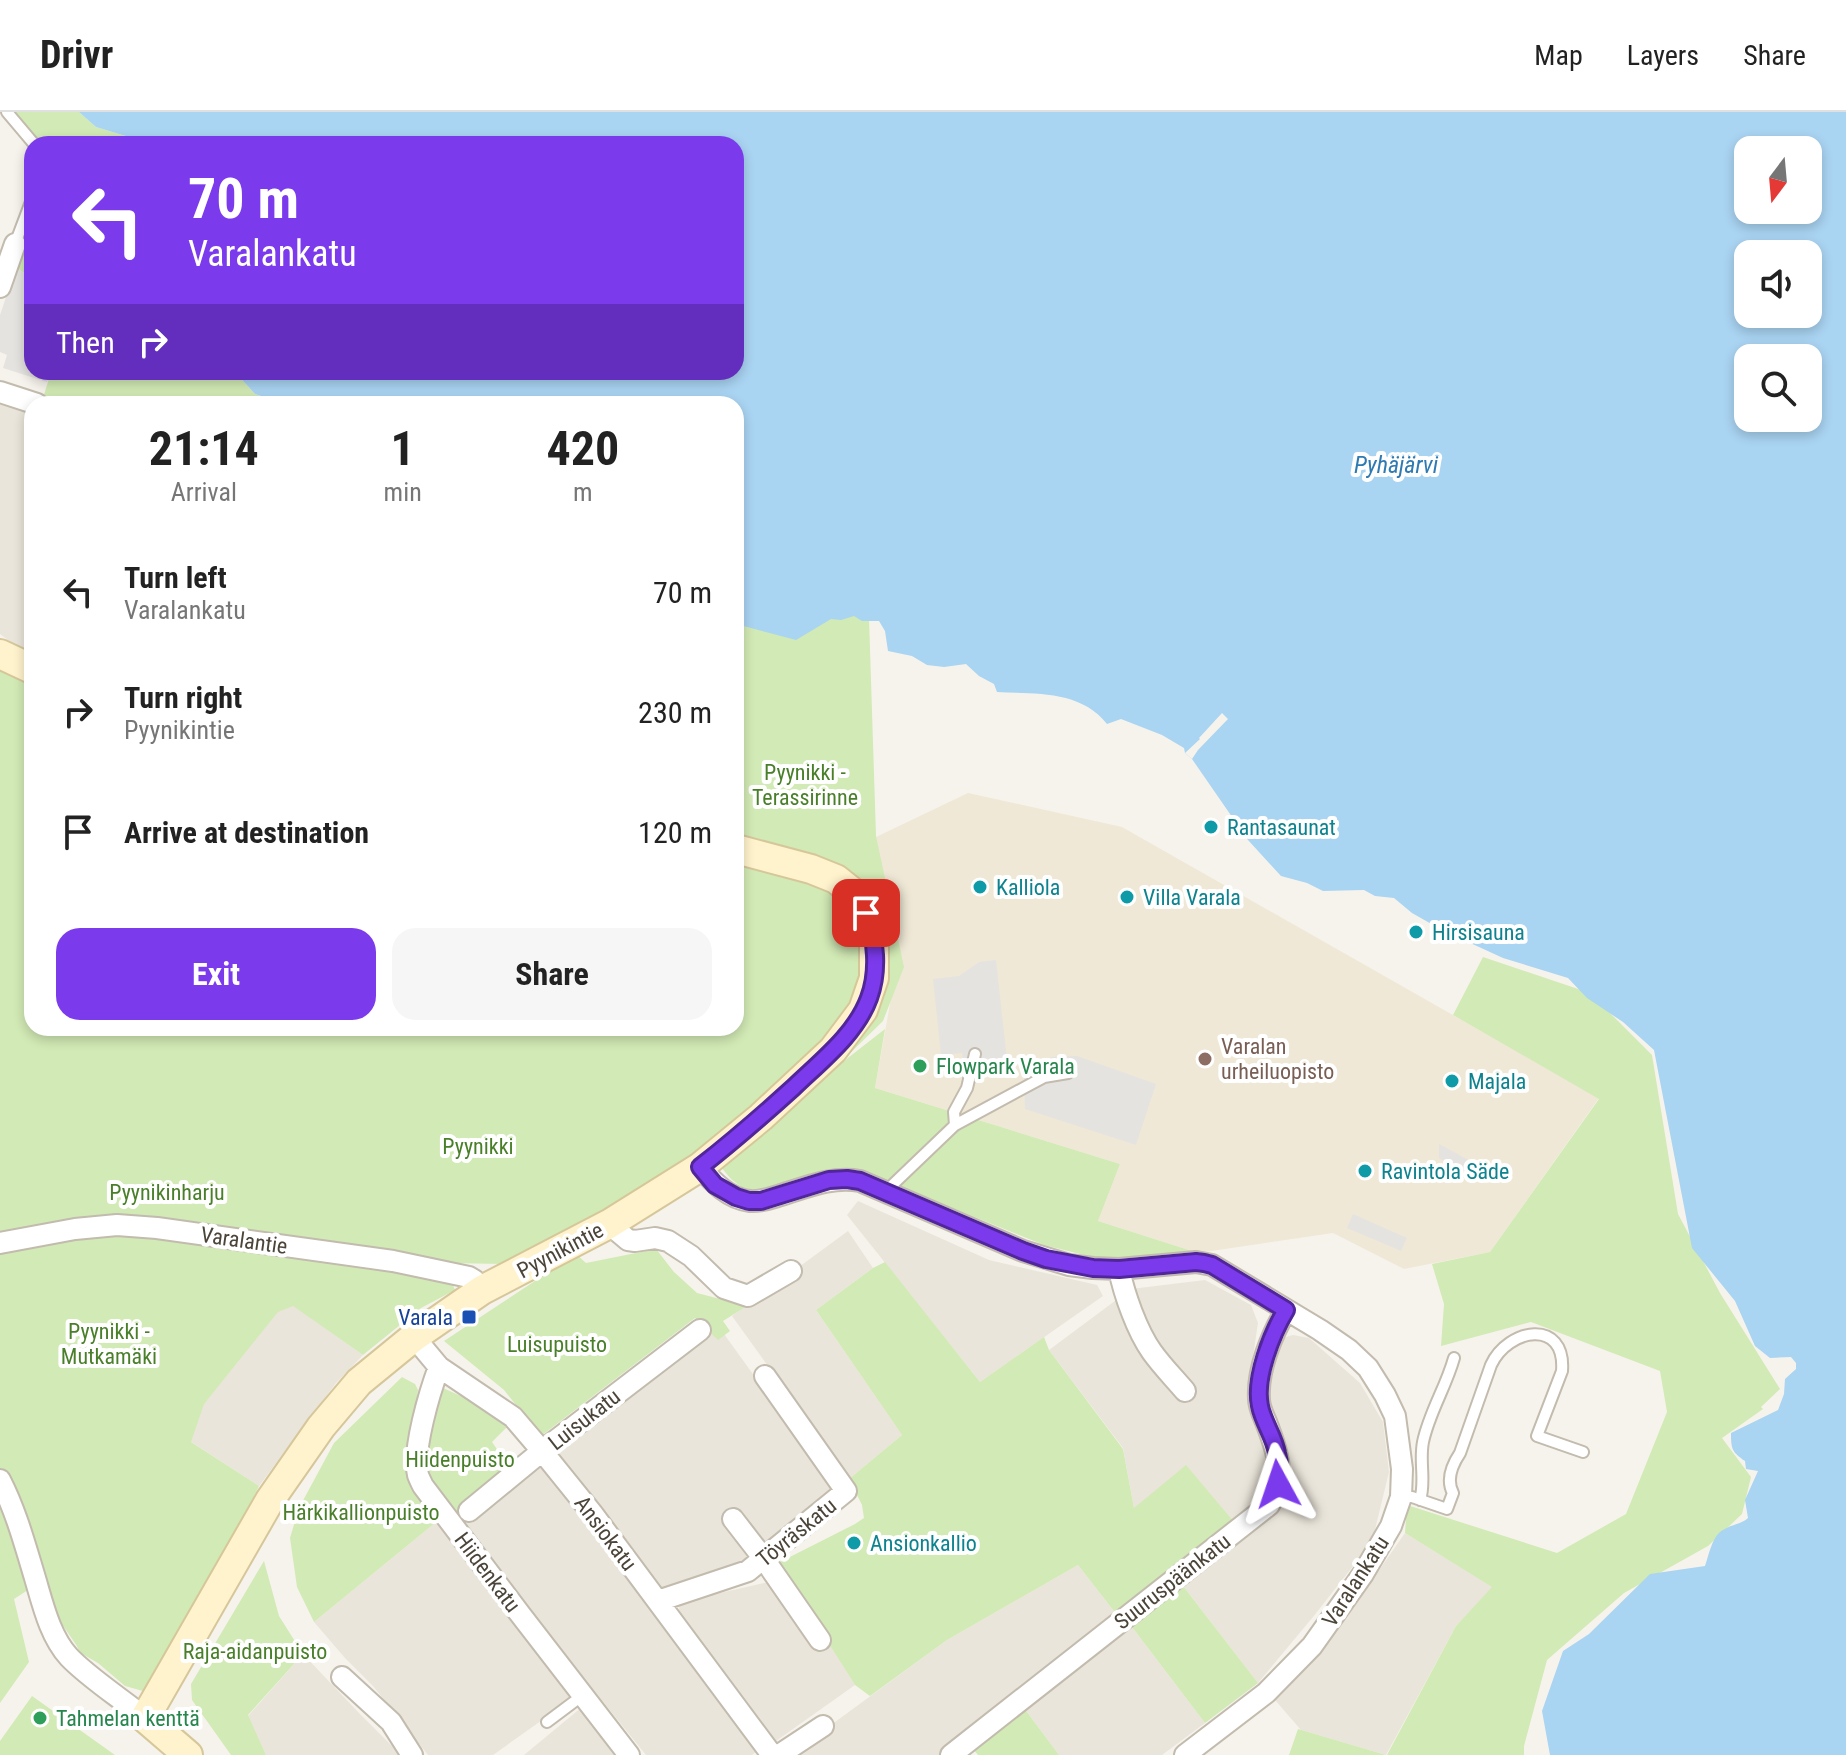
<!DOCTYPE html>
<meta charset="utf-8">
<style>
body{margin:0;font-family:"Roboto Condensed",sans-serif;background:#f6f6f6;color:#222;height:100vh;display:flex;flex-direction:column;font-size:30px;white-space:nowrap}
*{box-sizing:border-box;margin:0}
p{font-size:26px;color:#767676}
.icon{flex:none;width:44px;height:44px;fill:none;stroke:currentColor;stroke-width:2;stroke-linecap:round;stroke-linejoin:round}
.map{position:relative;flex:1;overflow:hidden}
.side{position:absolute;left:24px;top:284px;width:720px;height:640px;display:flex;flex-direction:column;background:#fff;border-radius:24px;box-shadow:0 4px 12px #0003}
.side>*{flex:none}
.banner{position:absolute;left:24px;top:24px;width:720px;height:244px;border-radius:24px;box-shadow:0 4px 12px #0003;background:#7c3aed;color:#fff;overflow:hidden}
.needle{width:52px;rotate:196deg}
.tools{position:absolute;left:1734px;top:24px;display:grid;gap:16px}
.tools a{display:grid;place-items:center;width:88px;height:88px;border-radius:16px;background:#fff;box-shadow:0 4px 12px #0003;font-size:40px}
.pin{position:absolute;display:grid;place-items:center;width:68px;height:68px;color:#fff;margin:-34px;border-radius:16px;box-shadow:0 4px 12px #0006}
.me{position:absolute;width:88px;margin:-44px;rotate:355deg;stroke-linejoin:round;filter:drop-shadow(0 0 6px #0008)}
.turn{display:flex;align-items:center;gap:28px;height:168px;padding:0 32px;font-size:36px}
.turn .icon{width:104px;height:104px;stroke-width:2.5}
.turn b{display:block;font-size:56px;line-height:68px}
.then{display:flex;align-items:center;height:76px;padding:0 32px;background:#0003;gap:16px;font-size:30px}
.eta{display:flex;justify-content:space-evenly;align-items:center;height:136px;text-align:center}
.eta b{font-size:48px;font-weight:700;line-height:56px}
.action{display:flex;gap:16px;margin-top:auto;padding:16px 32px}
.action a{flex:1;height:92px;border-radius:24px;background:#7c3aed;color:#fff;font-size:32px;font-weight:700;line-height:92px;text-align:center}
.action a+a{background:#f6f6f6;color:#222}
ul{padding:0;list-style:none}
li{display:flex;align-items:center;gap:24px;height:120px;padding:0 32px}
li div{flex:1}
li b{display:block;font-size:30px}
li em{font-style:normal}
header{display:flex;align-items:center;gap:48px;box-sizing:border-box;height:112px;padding:0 40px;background:#fff;border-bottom:2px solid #e0e0e0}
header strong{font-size:38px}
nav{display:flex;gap:44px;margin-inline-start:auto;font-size:28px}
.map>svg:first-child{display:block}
.residential{fill:#eae5da}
.education{fill:#efe8d6}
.green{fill:#d2eab5}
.parking{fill:#e5e3e0}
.water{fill:#a9d4f2;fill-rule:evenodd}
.pier{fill:#f6f3ec}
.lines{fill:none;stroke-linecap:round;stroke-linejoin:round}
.lane-casing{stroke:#c2bbae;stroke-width:14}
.street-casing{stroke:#c2bbae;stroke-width:24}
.secondary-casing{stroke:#d6c79b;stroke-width:32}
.lane{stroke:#fff;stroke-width:10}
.street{stroke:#fff;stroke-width:20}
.secondary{stroke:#fff3cd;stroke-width:28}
.route-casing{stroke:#51269a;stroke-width:20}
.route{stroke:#7c3aed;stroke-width:14}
.culture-dot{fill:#0f9aa8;stroke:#fff;stroke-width:3}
.education-dot{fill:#8d6e63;stroke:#fff;stroke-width:3}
.leisure-dot{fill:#2e9e5b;stroke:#fff;stroke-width:3}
.transit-dot{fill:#1a4fb4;stroke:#fff;stroke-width:3}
.labels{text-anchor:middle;stroke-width:8;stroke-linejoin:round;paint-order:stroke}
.park-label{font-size:22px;fill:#4a7f2a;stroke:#fff}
.culture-label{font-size:22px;fill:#0d838f;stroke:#fff;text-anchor:start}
.education-label{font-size:22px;fill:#785e54;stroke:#fff;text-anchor:start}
.leisure-label{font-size:22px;fill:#27864d;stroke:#fff;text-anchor:start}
.street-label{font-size:22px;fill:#4b4439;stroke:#fff}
.transit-label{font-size:22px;fill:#164399;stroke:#fff;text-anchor:end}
.water-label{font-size:24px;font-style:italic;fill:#2e7ab2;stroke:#fff}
</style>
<header>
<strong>Drivr</strong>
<nav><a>Map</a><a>Layers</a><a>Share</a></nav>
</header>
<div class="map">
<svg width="1846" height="1643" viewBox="0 0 1846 1643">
<rect width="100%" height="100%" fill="#f6f3ec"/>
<path class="residential" d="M0 287 32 298V546L0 522Z
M858 1089 989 1148 1097 1173 1103 1184 980 1270 847 1103Z
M848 1119 873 1156 816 1198 902 1323 849 1367 732 1204Z
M1205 1168 1251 1193 1258 1211 1248 1278 1274 1363 1258 1395 1234 1410 1134 1396 1123 1336 1049 1238 1131 1177Z
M277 1182 363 1243 336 1271 259 1374 179 1322Z
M719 1215 835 1376 755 1446 659 1478 555 1341Z
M1293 1223 1309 1226 1360 1271 1383 1310 1389 1360 1372 1430 1313 1505 1258 1571 1183 1474 1283 1386 1289 1373 1287 1337 1266 1285 1279 1227Z
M539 1349 760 1637 752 1643H646L460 1413Z
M441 1406 576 1584 493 1643H428L373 1574 345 1546 314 1510Z
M1405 1421 1493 1475 1456 1514 1386 1643 1301 1618 1275 1588 1317 1541 1368 1474Z
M1078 1453 1117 1503 939 1643H790L947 1528Z
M773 1469 816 1510 855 1573 776 1629 678 1504 680 1490Z
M1132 1515 1205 1611 1162 1643H1059L1024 1596Z
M303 1542 359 1601 401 1643H266L248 1604Z
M582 1595 617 1643H524Z"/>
<path class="education" d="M968 681 1122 715 1599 986 1490 1140 1404 1157 1333 1121 1198 1141 1098 1109 1120 1052 875 976 898 847 876 725Z"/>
<path class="green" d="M13 0H79L96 15 129 25 135 32H41Z
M32 118V167L16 155Z
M51 260H235L255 282 285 292H60L43 286Z
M836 499 869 506 876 724 904 855 883 909 835 956 885 917 875 976 1120 1052 1098 1109 1195 1140 1137 1145H1092L1044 1133 875 1065 763 1080 744 1077 731 1067 720 1054 662 1070 506 1152 444 1151 455 1178 421 1196 363 1243 293 1194 278 1200 204 1292 191 1330 259 1374 217 1461 158 1564 143 1579 125 1574 98 1551 79 1540 77 1534 57 1505 45 1467 14 1487 29 1550 0 1591V555L32 569V916H736V512L745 513Z
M1483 845 1590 881 1652 943 1678 1102 1720 1181 1780 1277 1761 1295 1763 1297 1722 1326 1751 1365 1742 1402 1708 1434 1624 1481 1547 1548 1524 1634V1643H1387L1456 1514 1492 1475 1405 1421 1407 1393 1557 1441 1626 1402 1667 1300 1660 1259 1531 1210 1441 1234 1444 1192 1432 1152 1490 1140 1599 987 1453 903Z
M656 1137 674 1160 697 1181 747 1194 723 1209 730 1219 718 1228 695 1206 541 1324 504 1278 444 1229 576 1142 586 1151Z
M885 1150 980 1270 1044 1225 1049 1238 1123 1337 1134 1396 1186 1353 1234 1410 1117 1503 1078 1453 947 1528 870 1584 855 1573 778 1451 855 1412 864 1406 862 1393 849 1367 902 1323 816 1198 873 1156Z
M402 1265 415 1272 418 1278 407 1361 412 1376 441 1406 314 1510 297 1475 290 1426 299 1396 334 1331Z
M443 1276 485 1295 508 1314 492 1330 510 1356 461 1393 470 1406 460 1413 425 1362 424 1336 435 1280Z
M264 1449 279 1504 303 1542 248 1603 266 1643H231L192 1588 191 1572Z
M1183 1474 1258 1571 1205 1611 1132 1515Z
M32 1584 115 1643H0V1629Z
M1024 1596 1059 1643H978L973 1637Z
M1298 1617 1386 1643H1289Z"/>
<path class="parking" d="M16 155 32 167V260H51L47 270 3 256 7 243 0 240V203Z
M996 848 1007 948 963 952 962 941 941 943 933 867 959 864 979 850Z
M1077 944 1156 972 1136 1033 1025 997 1024 956 1052 945Z
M1439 1032 1476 1052V1069L1439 1046Z
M1353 1102 1407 1126 1401 1139 1347 1116Z"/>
<path class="water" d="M79 0H1846V1643H1550L1542 1599 1563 1539 1589 1522 1650 1462 1705 1454C1709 1443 1712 1424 1723 1418 1732 1412 1740 1413 1748 1406L1745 1388 1758 1359 1746 1357 1745 1349C1732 1340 1731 1337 1731 1321L1778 1298 1784 1282 1785 1267 1796 1257V1251L1791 1245 1770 1246 1755 1234 1735 1189 1692 1136 1654 938 1623 910 1587 886 1568 866 1503 846 1442 818 1412 801 1394 786 1375 784 1364 778 1323 779 1307 771 1281 764 1248 728 1192 647 1185 641 1184 636 1162 623 1121 607 1107 612C1081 578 1035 582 997 580L994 572 979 564 966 552 944 555 927 553 912 544 888 539 885 519 879 509H862L854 504 841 508 831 507 796 528 736 512V292H285L255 282 235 260H736V32H135L129 25 96 15ZM1748 38H1808V98H1748ZM1748 142H1808V202H1748ZM1748 246H1808V306H1748Z"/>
<path class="pier" d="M1222 601 1228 607 1198 638 1192 647 1185 641 1200 627 1199 626Z"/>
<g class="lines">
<g class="lane-casing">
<path id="lane" d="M7 0 34 32
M15 132 32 87
M955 1013 954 1000 967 976 975 942
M885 1080 955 1013 1044 965 1068 961
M1401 1385H1412L1447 1397 1453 1381C1446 1368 1452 1353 1460 1341L1491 1253C1508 1216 1566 1206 1562 1259L1537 1324 1583 1340
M1420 1388C1426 1369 1419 1350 1423 1330 1429 1301 1446 1275 1454 1246
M547 1610 583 1583"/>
</g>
<g class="street-casing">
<path id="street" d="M0 175 15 132
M0 280 37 292
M700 1055C713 1070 729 1087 750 1089 761 1090 771 1086 781 1083 807 1075 832 1064 860 1069L1023 1139 1069 1153 1093 1156 1119 1157 1196 1150 1212 1153 1320 1218 1349 1238 1368 1256 1385 1283 1395 1304 1402 1357 1401 1385 1391 1414 1363 1462 1312 1534 1266 1581 1185 1643
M609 1112 628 1128 635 1129 655 1126 668 1129 691 1144 724 1176 748 1184 791 1159
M0 1131 75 1117 117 1113 157 1116 393 1149 469 1165 474 1168 482 1178
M1119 1157C1124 1182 1137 1219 1152 1240 1162 1254 1174 1266 1185 1279
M414 1225 439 1255 513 1305 542 1339 592 1401 772 1643
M439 1255C430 1279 412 1338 418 1363 419 1366 422 1372 423 1374L520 1502 629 1643
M0 1368C16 1399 25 1433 35 1466 43 1493 50 1524 69 1545 89 1566 122 1587 145 1606
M469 1399 542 1339 700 1218
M733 1407 764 1447 820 1528
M658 1489 748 1459 846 1379 765 1264
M342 1565 391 1610 412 1643
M779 1643 823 1614
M951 1643 1269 1393C1287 1366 1277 1338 1266 1310 1263 1303 1259 1295 1259 1287 1257 1258 1272 1222 1286 1198"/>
</g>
<g class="secondary-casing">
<path id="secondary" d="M0 542 32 557
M188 1643 145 1606 270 1388 321 1315 359 1270 414 1225 482 1178 609 1112 700 1055 761 1005 833 938 863 898 874 866V830L866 801 851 779 836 767 811 757 736 737"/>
</g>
<use href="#lane" class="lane"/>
<use href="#street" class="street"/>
<use href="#secondary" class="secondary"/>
</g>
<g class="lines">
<g class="route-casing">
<path id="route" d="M866 801C876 827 879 859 869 886 856 922 821 949 794 975 763 1003 732 1030 700 1055L715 1073 736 1085 749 1089H761L829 1068 847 1067 860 1069 1023 1139 1046 1147 1093 1156 1119 1157 1196 1150 1204 1151 1212 1153 1286 1198C1272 1221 1254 1266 1260 1294 1263 1310 1274 1324 1277 1341 1280 1351 1279 1361 1278 1372"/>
</g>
<use href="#route" class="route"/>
</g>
<g class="culture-dot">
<circle cx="1211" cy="715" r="8"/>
<circle cx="980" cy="775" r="8"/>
<circle cx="1127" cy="785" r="8"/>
<circle cx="1416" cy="820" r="8"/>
<circle cx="1452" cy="969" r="8"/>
<circle cx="1365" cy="1059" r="8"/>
<circle cx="854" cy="1431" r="8"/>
</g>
<circle class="education-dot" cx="1205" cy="947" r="8"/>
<g class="leisure-dot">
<circle cx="920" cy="954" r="8"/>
<circle cx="40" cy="1606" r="8"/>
</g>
<rect class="transit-dot" x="461" y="1197" width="16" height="16" rx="4"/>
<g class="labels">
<g class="park-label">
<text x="805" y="668">Pyynikki -<tspan x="805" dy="25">Terassirinne</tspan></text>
<text x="478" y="1042">Pyynikki</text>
<text x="167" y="1088">Pyynikinharju</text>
<text x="109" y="1227">Pyynikki -<tspan x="109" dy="25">Mutkamäki</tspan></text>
<text x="557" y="1240">Luisupuisto</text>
<text x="460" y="1355">Hiidenpuisto</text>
<text x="361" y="1408">Härkikallionpuisto</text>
<text x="255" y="1547">Raja-aidanpuisto</text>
</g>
<g class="culture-label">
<text x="1227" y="723">Rantasaunat</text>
<text x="996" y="783">Kalliola</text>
<text x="1143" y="793">Villa Varala</text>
<text x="1432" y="828">Hirsisauna</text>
<text x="1468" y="977">Majala</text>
<text x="1381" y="1067">Ravintola Säde</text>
<text x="870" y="1439">Ansionkallio</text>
</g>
<g class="education-label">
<text x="1221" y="942">Varalan<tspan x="1221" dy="25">urheiluopisto</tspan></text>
</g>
<g class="leisure-label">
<text x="936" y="962">Flowpark Varala</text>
<text x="56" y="1614">Tahmelan kenttä</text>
</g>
<g class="street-label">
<text transform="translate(244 1128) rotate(8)" y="8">Varalantie</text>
<text transform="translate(560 1138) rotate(-28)" y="8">Pyynikintie</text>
<text transform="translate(584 1307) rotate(-38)" y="8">Luisukatu</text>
<text transform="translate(796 1420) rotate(-39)" y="8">Töyräskatu</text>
<text transform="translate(606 1421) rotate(53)" y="8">Ansiokatu</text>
<text transform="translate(488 1460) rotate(53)" y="8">Hiidenkatu</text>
<text transform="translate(1172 1469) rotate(-38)" y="8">Suuruspäänkatu</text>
<text transform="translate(1355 1469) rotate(-57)" y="8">Varalankatu</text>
</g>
<g class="transit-label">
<text x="453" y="1213">Varala</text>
</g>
<g class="water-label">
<text x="1396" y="361">Pyhäjärvi</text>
</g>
</g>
</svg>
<div class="tools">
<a><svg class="needle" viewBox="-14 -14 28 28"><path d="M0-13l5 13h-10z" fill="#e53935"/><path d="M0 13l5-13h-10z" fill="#767676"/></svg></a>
<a><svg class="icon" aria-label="sound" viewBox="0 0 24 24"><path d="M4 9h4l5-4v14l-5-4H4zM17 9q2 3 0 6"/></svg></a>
<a><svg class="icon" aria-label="search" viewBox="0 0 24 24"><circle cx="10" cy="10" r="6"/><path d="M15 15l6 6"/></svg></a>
</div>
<div class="pin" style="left:866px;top:801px;background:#d93025"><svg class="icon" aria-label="arrive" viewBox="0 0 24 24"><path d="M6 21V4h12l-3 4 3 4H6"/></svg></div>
<svg class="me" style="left:1278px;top:1372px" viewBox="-20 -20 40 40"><path d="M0-17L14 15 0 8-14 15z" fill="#7c3aed" stroke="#fff" stroke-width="4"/></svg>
<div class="banner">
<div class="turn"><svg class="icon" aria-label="left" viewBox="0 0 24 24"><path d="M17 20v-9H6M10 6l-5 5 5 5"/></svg><div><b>70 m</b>Varalankatu</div></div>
<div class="then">Then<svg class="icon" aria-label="right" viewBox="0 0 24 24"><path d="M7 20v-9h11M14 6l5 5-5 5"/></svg></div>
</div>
<section class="side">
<div class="eta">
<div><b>21:14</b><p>Arrival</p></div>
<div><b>1</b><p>min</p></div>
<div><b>420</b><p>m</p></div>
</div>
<ul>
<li><svg class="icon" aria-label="left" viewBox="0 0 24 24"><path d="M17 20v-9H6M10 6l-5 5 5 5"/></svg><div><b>Turn left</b><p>Varalankatu</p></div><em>70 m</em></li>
<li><svg class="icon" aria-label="right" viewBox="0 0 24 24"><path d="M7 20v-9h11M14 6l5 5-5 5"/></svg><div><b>Turn right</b><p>Pyynikintie</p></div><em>230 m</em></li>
<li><svg class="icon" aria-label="arrive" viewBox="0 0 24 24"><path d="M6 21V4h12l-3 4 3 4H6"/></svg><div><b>Arrive at destination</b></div><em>120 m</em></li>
</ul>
<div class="action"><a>Exit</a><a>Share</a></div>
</section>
</div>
